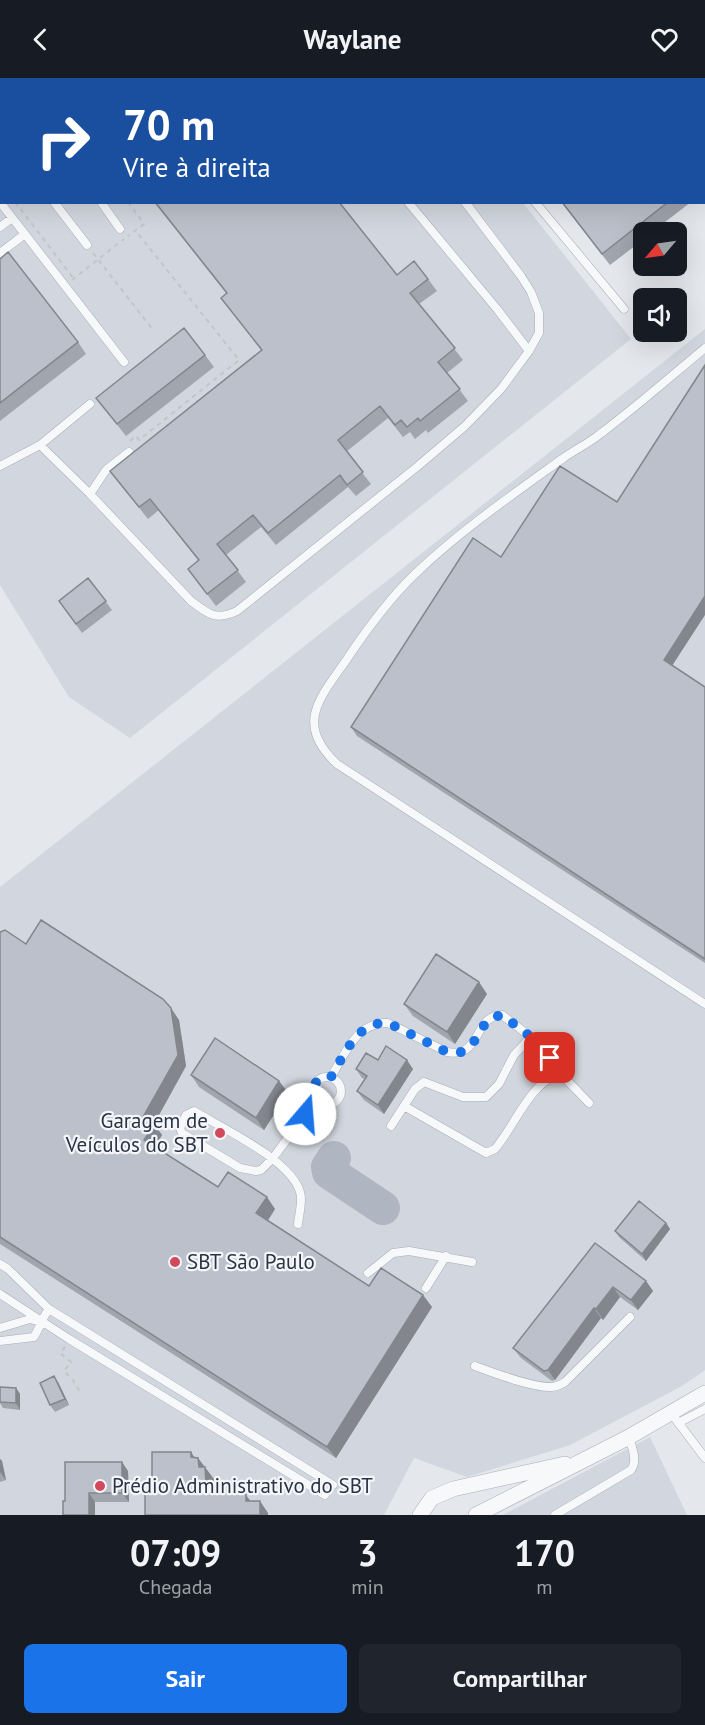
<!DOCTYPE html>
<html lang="pt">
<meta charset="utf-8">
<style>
body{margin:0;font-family:"PT Sans",sans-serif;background:#20242c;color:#f1f3f6;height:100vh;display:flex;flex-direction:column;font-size:22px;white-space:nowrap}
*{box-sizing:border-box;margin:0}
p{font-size:20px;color:#9ea1a6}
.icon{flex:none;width:33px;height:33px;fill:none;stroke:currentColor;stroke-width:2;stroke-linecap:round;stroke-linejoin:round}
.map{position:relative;height:1437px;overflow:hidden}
.details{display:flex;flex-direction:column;background:#171b24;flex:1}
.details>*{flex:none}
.hud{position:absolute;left:0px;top:0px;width:705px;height:126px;box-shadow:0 6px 24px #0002;background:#1a4fa0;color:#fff;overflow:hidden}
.needle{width:39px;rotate:241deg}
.controls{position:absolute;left:633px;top:144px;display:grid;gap:12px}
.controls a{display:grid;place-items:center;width:54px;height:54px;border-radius:9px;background:#171b24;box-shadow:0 6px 24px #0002;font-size:30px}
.pin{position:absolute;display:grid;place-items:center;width:51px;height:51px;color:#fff;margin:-26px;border-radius:12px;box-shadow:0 3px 9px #0006}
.me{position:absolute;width:66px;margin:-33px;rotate:18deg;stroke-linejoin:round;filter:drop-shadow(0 0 4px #0008)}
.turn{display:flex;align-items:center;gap:21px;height:126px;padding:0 24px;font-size:27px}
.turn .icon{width:78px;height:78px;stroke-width:2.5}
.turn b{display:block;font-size:42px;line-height:51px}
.eta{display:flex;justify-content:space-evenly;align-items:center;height:102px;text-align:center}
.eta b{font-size:36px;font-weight:600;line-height:42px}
.action{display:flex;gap:12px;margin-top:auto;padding:12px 24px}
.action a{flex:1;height:69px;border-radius:9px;background:#1a73e8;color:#fff;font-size:24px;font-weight:600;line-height:69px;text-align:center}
.action a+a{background:#20242c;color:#f1f3f6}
header{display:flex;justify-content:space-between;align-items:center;height:78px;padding:0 24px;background:#171b24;font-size:27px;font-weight:600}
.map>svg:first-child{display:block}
.built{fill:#d2d6de}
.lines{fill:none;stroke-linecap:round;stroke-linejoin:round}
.taxiway{stroke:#b0b6c1;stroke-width:34}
.lane-casing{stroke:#a9aeb7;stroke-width:9}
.street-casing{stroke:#a9aeb7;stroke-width:16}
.path{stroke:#c2c5cb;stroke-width:2;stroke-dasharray:4.5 4.5;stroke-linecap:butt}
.lane{stroke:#f7f8fa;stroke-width:8}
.street{stroke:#f7f8fa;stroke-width:15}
.wall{fill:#a1a5ae}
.shaded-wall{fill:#83868d}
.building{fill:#bbc0ca;stroke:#83868d;stroke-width:1.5}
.route{stroke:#1a73e8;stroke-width:10;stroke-dasharray:0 18}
.poi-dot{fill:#d1495b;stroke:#f4f6f9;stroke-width:2}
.labels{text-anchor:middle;stroke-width:4.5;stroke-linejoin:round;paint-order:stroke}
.poi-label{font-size:21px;fill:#2b3445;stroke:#f4f6f9;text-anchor:start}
</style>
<header><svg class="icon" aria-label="back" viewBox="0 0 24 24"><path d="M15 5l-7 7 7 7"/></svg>Waylane<svg class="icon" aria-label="heart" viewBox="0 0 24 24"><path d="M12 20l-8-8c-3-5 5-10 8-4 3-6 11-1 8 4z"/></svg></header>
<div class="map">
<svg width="705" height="1437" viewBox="0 0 705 1437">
<rect width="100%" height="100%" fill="#e4e7ec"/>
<path class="built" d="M0 0H426L427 1 2 2V124L523 125 631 261 130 660 69 619 0 507Z
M705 251V1292L682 1308 570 1367 467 1399 414 1380 384 1437H0V809Z
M650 1359 687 1437H503Z"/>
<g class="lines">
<path class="taxiway" d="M334 1080 328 1089 329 1094 383 1130"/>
<g class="lane-casing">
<path id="lane" d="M365 0 366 2
M437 0 438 2
M694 0 697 2
M704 5 705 6
M0 102 2 101
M0 124 124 284
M54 124 87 167
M101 124 120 151
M408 124 497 231 529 273
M535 124 624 231
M0 149 12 140
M0 175 25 156
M705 270C670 299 636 329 600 356 588 366 574 372 562 381 512 417 460 453 415 496 389 521 367 551 347 581 320 620 294 646 337 686L705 926
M40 367 90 416 191 523C208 536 216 543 237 533L418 388 465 348 501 311 529 273 539 255V235L531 214 521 198 465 124
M0 388 40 367 90 326
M90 416 106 392 129 374
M313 1013a14 14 0 1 1 28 0a14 14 0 1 1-28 0Z
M331 999C345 976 357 943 388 945L447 974C482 981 473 937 502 937L531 959
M404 1028 486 1075 495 1071C516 1046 529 1006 560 995L589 1025
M391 1048 415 1011 424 1004 463 1019H486L499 1006 514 977 531 959 550 979 560 995
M298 1146C299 1136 303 1123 300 1114 291 1082 222 1050 194 1033L186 1037 180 1050 182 1055 240 1090 256 1093 261 1092 273 1080 316 1022
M0 1186 8 1191 49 1231 333 1407
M368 1195 393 1175 409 1173 472 1184
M426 1210 446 1178
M0 1216 69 1261 325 1417
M0 1250 30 1241 39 1243
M0 1263 34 1259C40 1249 42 1240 49 1231
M475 1288C494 1295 530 1309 551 1309 556 1309 560 1307 565 1304L630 1239
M671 1335 705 1380
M678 1345 705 1331
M555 1437 631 1392C638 1382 632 1370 629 1359"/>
</g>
<g class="street-casing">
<path id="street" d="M420 1437 432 1420 453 1411 565 1386
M476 1437 629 1359 705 1315"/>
</g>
<path class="path" d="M295 0 296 2
M203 2 205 0
M0 88 2 86
M15 124 74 201
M128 124 144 146 128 158
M93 175 154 253
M72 202 124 161
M130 363 136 358 139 362 239 282 135 152
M65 1269 60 1275 71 1284 64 1293 73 1302 80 1314"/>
<use href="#lane" class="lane"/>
<use href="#street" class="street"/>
</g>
<path class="wall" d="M705 58V114L704 115V59Z
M154 124H339L397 197 428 201 437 213 419 226 463 282 447 295 468 323 428 355 426 352 415 361 410 354 403 359 388 340 346 374 371 406 356 418 348 409 276 467 261 449 226 477 246 504 216 528 188 491 198 482 159 432 148 441 110 393 261 272 221 220 226 215Z
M561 124H691L652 154H644V161L610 187Z
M0 181 78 264 86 276 0 343Z
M205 277 214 289 126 358 96 320Z
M617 424 672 588 705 609V885L357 658 351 649 501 479Z
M88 500 112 532 82 555 59 523Z
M0 854 26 866 179 942 186 988 154 1046 162 1057 155 1069 218 1109 275 1131 268 1142 369 1208 423 1217 432 1229 336 1380 0 1166Z
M487 916 455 966 413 938 404 926Z
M378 982 413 991 384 1036 364 1022 357 1013 365 1001 362 1000 356 991Z
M191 997 279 1003 288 1015 264 1052 199 1009Z
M666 1145 670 1151 646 1183 619 1159 615 1153Z
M595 1165 646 1203 653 1213 638 1232 620 1219 603 1242 601 1240 555 1302 552 1303 521 1280 513 1270Z
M58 1304 69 1327 55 1334 50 1327Z
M0 1309 16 1310 20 1316V1332L3 1330 0 1325Z
M0 1381 2 1383 6 1402 0 1404Z
M128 1393 129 1424H95V1437H63L65 1423Z"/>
<path class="shaded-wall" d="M705 518V537L670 591 664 582Z
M479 904 487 916 455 966 447 954Z
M171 930 179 942 186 988 154 1046 162 1057 152 1074 144 1062 143 1039Z
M407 982 413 991 384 1036 378 1027Z
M279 1003 288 1015 264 1052 256 1040Z
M267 1119 275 1131 265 1147 256 1135Z
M666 1145 670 1151 646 1183 642 1176Z
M646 1203 653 1213 638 1232 631 1222Z
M613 1209 620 1219 603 1242 596 1231Z
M423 1217 432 1229 336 1380 327 1369Z
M594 1230 601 1240 555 1302 548 1292Z
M54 1298 58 1304 69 1327 65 1321Z
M16 1310 20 1316V1332L16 1325Z
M191 1374 198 1385V1380L214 1401V1418L206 1406 191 1379Z
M0 1381 2 1383 6 1402 0 1394Z
M122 1384 128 1393 129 1424 122 1415Z
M238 1406 254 1428V1435L239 1416Z
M89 1415 95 1424V1437H89Z
M260 1423 268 1435V1437H260Z"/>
<path class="building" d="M474 0H577L579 2H473Z
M582 0H596L597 2H580Z
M705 58V96L704 97V59Z
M155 124H339L397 197 414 183 428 201 410 215 455 270 438 284 460 311 420 343 418 340 407 349 401 342 395 347 380 328 338 362 363 394 347 407 340 397 268 455 253 437 217 466 238 492 207 516 188 491 199 482 150 421 139 429 110 393 262 272 221 220 227 215Z
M562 124H668L602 176Z
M8 174 78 264 0 325V181Z
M184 250 205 277 117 346 96 320Z
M705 287V518L664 582 705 609V881L351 649 473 460 501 479 560 388 617 424Z
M88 500 106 523 76 546 59 523Z
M41 842 163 921 171 930 178 977 143 1039 154 1046 144 1062 218 1109 228 1094 267 1119 256 1135 369 1208 381 1190 423 1217 327 1369 0 1159V854L5 852 26 866Z
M436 876 479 904 447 954 404 926Z
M215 960 279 1003 256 1040 191 997Z
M386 968 407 982 378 1027 357 1013 367 998 356 991 366 975 378 982Z
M639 1123 666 1145 642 1176 615 1153Z
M595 1165 646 1203 631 1222 613 1209 596 1231 594 1230 548 1292 544 1293 513 1270Z
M54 1298 65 1321 50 1327 40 1305Z
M0 1309 16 1310V1325L0 1324Z
M152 1374H191V1379L198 1380 199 1389H205L206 1406H238L239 1416H246V1423H260V1437H145V1415L152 1414Z
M65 1384H122V1415H89V1437H63V1423H65Z"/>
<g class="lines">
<path class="route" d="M305 1036 316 1022C312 1013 313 1006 320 1000L331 999C345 976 357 943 388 945L447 974C474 980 475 955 490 940L502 937 531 959 550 980"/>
</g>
<g class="poi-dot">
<circle cx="220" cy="1055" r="6"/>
<circle cx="175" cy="1184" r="6"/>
<circle cx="100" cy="1408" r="6"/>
</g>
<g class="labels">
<g class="poi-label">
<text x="208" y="1050" text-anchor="end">Garagem de<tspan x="208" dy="24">Veículos do SBT</tspan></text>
<text x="187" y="1191">SBT São Paulo</text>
<text x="112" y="1415">Prédio Administrativo do SBT</text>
</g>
</g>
</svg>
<div class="controls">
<a><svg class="needle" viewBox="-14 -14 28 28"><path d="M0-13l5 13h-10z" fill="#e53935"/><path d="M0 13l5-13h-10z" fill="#9ea1a6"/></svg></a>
<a><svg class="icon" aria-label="sound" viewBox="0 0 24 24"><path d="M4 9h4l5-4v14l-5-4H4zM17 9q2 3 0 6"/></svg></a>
</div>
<div class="pin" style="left:550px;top:980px;background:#d93025"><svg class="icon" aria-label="arrive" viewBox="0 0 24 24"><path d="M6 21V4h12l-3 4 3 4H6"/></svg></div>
<svg class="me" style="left:305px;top:1036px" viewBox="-20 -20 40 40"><circle r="19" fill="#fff"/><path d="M0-13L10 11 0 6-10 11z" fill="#1a73e8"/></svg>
<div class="hud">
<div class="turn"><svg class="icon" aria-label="right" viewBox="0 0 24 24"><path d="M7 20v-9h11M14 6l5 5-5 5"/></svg><div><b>70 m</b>Vire à direita</div></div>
</div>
</div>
<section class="details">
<div class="eta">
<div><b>07:09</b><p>Chegada</p></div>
<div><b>3</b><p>min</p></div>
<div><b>170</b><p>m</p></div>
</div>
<div class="action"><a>Sair</a><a>Compartilhar</a></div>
</section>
